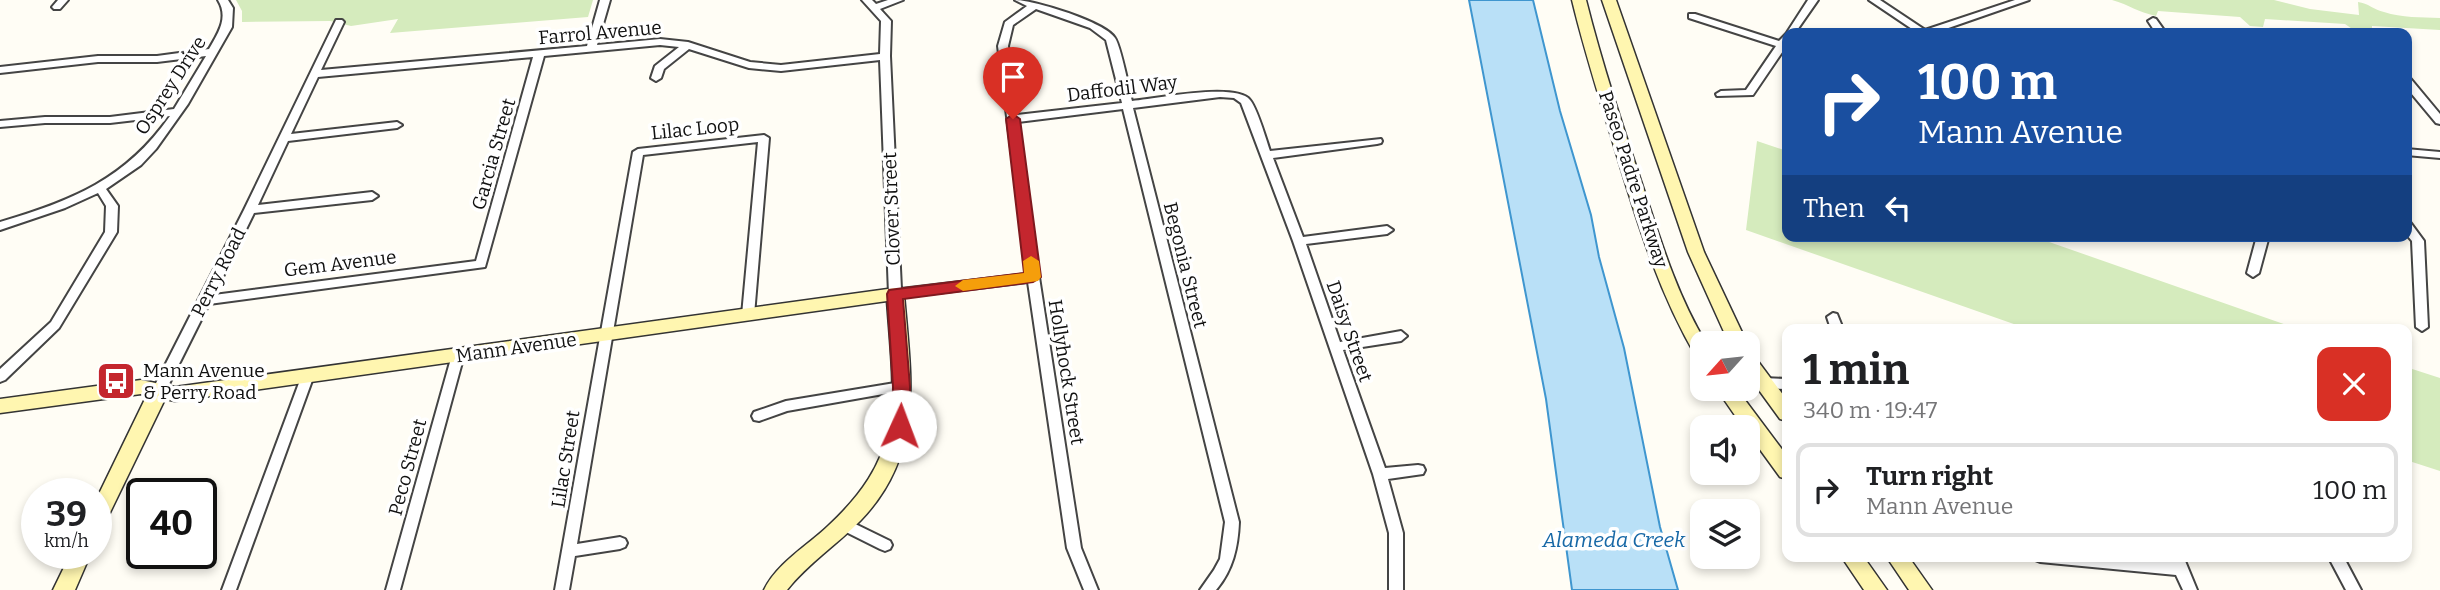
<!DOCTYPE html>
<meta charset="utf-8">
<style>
body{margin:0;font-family:Bitter,serif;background:#f2f2f2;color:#202124;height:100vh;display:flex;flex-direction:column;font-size:26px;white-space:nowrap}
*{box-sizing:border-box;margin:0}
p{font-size:23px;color:#757577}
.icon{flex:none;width:38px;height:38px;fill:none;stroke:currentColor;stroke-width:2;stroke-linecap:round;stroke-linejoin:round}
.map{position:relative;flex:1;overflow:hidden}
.details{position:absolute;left:1782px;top:324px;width:630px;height:238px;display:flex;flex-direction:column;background:#fff;border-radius:14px;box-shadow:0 4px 10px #0003}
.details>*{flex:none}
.guide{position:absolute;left:1782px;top:28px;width:630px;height:214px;border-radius:14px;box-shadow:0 4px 10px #0003;background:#1a4fa0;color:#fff;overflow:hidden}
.needle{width:46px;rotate:243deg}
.tools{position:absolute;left:1690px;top:331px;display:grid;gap:14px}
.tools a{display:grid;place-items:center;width:70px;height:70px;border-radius:14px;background:#fff;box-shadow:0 4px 10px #0003;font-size:35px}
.speed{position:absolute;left:21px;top:478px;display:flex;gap:14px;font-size:35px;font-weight:700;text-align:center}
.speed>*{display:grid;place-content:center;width:91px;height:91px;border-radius:50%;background:#fff;box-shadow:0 4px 10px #0003;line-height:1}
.speed small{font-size:18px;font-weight:400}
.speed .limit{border:4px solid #111;border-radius:10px;background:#fff;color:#111}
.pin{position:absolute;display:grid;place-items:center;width:60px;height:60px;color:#fff;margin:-72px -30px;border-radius:50% 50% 50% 0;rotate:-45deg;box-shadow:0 0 7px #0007}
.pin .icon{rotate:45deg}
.me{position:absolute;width:77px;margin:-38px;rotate:2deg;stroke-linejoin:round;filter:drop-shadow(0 0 5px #0008)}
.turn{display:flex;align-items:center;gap:24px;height:147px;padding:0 21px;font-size:32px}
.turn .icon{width:91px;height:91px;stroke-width:2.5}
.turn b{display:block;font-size:49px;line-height:60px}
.then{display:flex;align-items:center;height:66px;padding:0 21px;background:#0003;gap:14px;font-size:26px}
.round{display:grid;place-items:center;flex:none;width:74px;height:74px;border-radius:14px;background:#f2f2f2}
.headline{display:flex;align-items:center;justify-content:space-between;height:119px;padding:0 21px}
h1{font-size:42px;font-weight:700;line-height:52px}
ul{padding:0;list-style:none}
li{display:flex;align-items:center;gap:21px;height:94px;margin:0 14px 10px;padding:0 7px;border:4px solid #e0e0e0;border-radius:14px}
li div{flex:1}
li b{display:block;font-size:26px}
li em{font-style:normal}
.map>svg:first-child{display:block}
.green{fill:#d5ebbd}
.water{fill:#b9e0f7;stroke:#3f96cf;stroke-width:2}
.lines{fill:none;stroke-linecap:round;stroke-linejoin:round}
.street-casing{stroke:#444;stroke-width:4}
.secondary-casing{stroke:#333;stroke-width:3}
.street{fill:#fff;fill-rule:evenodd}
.secondary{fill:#fff6b0;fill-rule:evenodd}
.route{fill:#c4262e;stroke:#7f191e;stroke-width:2}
.slow{fill:#f59e0b}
.labels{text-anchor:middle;stroke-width:7;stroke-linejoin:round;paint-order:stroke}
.street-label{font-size:19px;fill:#111;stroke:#fff}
.poi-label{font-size:19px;fill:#111;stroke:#fff;text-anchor:start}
.water-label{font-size:21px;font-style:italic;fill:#1768a6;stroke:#fff}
</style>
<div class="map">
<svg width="2440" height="590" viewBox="0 0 2440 590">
<rect width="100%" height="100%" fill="#fffdf5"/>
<path class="green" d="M236 0H593L588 17 390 33 398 19 351 26 330 21 242 22V11Z
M2112 0H2274L2310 9 2359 15 2358 2C2368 3 2374 10 2384 12 2402 18 2421 17 2440 18V30L2372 26V33H2358L2345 24 2265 19 2263 27 2250 26 2240 17 2158 11 2156 16C2137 12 2130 5 2112 0Z
M1757 141 1787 151V236H2032L2298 329H2028L1746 230Z
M2406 367 2440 378V471L2406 460Z"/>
<path class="water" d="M1469 0H1533L1560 111 1591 215 1599 257 1624 348 1660 527 1678 590H1572L1546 399Z"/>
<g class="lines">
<g class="street-casing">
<path id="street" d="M58 0H68L60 9H54L52 7Z
M218 0H228L233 8 232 27 188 104 156 149 141 165 106 189 118 206 117 232 59 328 5 380 0 382V369L51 322 105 232 106 206 98 193 65 208 0 230V222C72 201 126 179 170 116L110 123H45L0 127V121L45 117H110L174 109 206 56 157 62H98L0 73V67L98 56H157L209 49C218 33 229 18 218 0Z
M600 0H610L597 45 660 39 688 42 750 62 781 65 880 54 881 21 862 0H872L876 4 888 0H903L880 9 891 21 890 56 901 289 1027 274 998 46 1005 22 1027 6 1015 0C1034 0 1105 22 1115 38 1121 47 1129 89 1132 101 1155 99 1236 82 1250 100 1257 108 1266 139 1270 151L1381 139 1382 141 1381 143 1377 144 1273 158 1303 237 1387 226 1393 230 1387 234 1306 244 1340 342 1401 331 1407 336 1401 341 1343 350 1385 468 1418 465 1423 466 1425 470 1423 474 1388 479 1403 533V590H1389V533L1373 474 1293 241 1241 103 1234 98 1220 97 1133 108 1239 522C1238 547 1233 570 1216 590H1200L1214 570 1220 559 1225 522 1123 109 1018 122 1039 277 1081 548 1098 590H1084L1067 548 1028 282 895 298 889 294 880 60 781 71 749 68 689 49 664 69 661 78 656 81 651 78 655 66 679 47 660 45 544 56 485 267 209 304 164 394H154L152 391 244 210 336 20H342L344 22 321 70 587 46ZM1036 9 1090 28 1106 40 1122 103 1017 115 1008 46 1013 25ZM533 57 476 261 214 295 254 213 372 200 378 196 372 192 258 205 288 141 397 128 402 125 397 122 291 134 318 77Z
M1808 0H1818L1795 33H1787V45L1753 95 1717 96 1716 94 1721 91 1746 90 1776 46 1689 18V14H1695L1779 41 1786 34Z
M1869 0H1880L1925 30 2015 0H2029L1934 33H1918Z
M2153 18 2156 19 2166 33H2156L2148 21Z
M2406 77 2410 78 2440 114V124L2436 123 2406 87Z
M764 135 769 138 754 315 748 319 742 315 758 142 643 155 577 544 620 537 625 539 627 543 625 547 620 549 575 556 569 590H555L633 152 638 149Z
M2406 149 2440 152V158L2406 155Z
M2406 221 2410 222 2424 241 2428 327 2422 331 2416 327 2412 241 2406 234Z
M2257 236H2269L2259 273 2253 277 2247 273Z
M1833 313 1837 314 1843 329H1831L1827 317Z
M458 350 463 352 464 355 400 590H386L452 355 453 352Z
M308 370 313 372 314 375 236 590H222L302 375 303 372Z
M1763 378 1787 379V389L1763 388 1748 392 1743 390 1742 388H1748V382Z
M901 382 906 384 908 387 906 390 787 411 759 421 754 420 752 416 754 412 786 401Z
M843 518 890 541 892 545 890 549 885 551 880 549 838 528 836 524 838 520Z
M2033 556H2112L2170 562 2168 556H2183L2197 590H2183L2176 575 2040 562 2035 560Z
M2328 556H2343L2361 590H2346Z"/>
</g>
<g class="secondary-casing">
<path id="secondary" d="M1572 0H1586C1602 64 1623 127 1644 190 1661 242 1677 295 1706 343H1703V360L1697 358C1660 295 1639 228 1618 159 1602 106 1585 54 1572 0Z
M1602 0H1616L1704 252 1747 343H1729L1688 252Z
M895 288 904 294C911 379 925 453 861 520 838 544 807 564 787 590H764C777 563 807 546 828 526 907 453 894 399 887 301L175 401 165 399 103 527 96 529V500L147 395 141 394 0 413V399L141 380 175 387Z
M1748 354 1754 356 1787 400V421L1780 419 1748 375Z
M1716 388H1736L1787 456V479L1780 477 1748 433V427H1743Z
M71 553H91L75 590H53Z
M1841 556H1863L1887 590H1864Z
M1886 556H1908L1932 590H1909Z"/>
</g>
<use href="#street" class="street"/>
<use href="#secondary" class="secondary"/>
</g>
<path class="route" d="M1013 114 1020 119 1041 277 1033 282 903 299 910 387 909 426 907 430H894L892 426 893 387 887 294 889 290 1024 273 1006 119Z"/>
<path class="slow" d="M1031 256 1039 261 1041 277 1038 281 963 291 955 286 963 280 1024 273 1023 261Z"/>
<defs>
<g id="bus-square" transform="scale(2.0125)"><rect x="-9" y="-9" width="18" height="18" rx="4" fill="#c4262e" stroke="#fff"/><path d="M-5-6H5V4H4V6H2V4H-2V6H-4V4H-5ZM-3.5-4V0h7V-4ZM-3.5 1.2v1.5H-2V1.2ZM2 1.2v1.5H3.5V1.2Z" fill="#fff"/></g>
</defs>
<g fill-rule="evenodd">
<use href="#bus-square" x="116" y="381"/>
</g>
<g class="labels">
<g class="street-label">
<text transform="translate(600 32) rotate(-5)" y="7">Farrol Avenue</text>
<text transform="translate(170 85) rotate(-57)" y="7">Osprey Drive</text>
<text transform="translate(1122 88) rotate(-7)" y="7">Daffodil Way</text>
<text transform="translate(695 128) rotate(-6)" y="7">Lilac Loop</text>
<text transform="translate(493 154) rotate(-74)" y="7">Garcia Street</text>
<text transform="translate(1634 179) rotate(72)" y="7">Paseo Padre Parkway</text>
<text transform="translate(891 209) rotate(-92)" y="7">Clover Street</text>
<text transform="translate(340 263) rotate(-7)" y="7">Gem Avenue</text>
<text transform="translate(1186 265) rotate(76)" y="7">Begonia Street</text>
<text transform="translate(218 272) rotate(-63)" y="7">Perry Road</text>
<text transform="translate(1350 331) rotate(71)" y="7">Daisy Street</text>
<text transform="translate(516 347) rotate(-8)" y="7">Mann Avenue</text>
<text transform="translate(1067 372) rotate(81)" y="7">Hollyhock Street</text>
<text transform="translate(565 459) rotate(-81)" y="7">Lilac Street</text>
<text transform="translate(407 467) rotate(-75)" y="7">Peco Street</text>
</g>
<g class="poi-label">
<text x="143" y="377">Mann Avenue<tspan x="143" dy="22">&amp; Perry Road</tspan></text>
</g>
<g class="water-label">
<text x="1614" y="547">Alameda Creek</text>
</g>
</g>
</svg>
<div class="tools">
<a><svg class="needle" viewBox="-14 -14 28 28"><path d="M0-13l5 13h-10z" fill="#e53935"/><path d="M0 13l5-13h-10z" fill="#757577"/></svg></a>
<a><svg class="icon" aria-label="sound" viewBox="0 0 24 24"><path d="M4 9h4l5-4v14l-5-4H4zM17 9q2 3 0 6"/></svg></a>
<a><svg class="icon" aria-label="layers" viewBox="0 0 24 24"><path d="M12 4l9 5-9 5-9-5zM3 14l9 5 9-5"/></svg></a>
</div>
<div class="speed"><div>39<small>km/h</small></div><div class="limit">40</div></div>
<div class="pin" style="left:1013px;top:119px;background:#d93025"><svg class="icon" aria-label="arrive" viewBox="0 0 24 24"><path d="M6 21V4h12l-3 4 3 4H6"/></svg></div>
<svg class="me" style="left:900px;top:426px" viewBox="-20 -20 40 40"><circle r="19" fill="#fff"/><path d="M0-13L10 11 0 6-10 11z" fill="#c4262e"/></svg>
<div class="guide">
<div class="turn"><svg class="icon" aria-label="right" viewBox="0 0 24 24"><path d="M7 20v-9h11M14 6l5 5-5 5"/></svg><div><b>100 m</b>Mann Avenue</div></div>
<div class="then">Then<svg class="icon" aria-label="left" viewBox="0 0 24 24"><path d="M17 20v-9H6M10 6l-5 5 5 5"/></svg></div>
</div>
<section class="details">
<div class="headline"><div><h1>1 min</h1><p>340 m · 19:47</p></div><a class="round" style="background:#d93025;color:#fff"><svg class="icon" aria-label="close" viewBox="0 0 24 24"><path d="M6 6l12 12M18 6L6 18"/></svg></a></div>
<ul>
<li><svg class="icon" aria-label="right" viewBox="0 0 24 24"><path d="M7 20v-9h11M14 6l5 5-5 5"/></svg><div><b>Turn right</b><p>Mann Avenue</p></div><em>100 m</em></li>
</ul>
</section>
</div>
